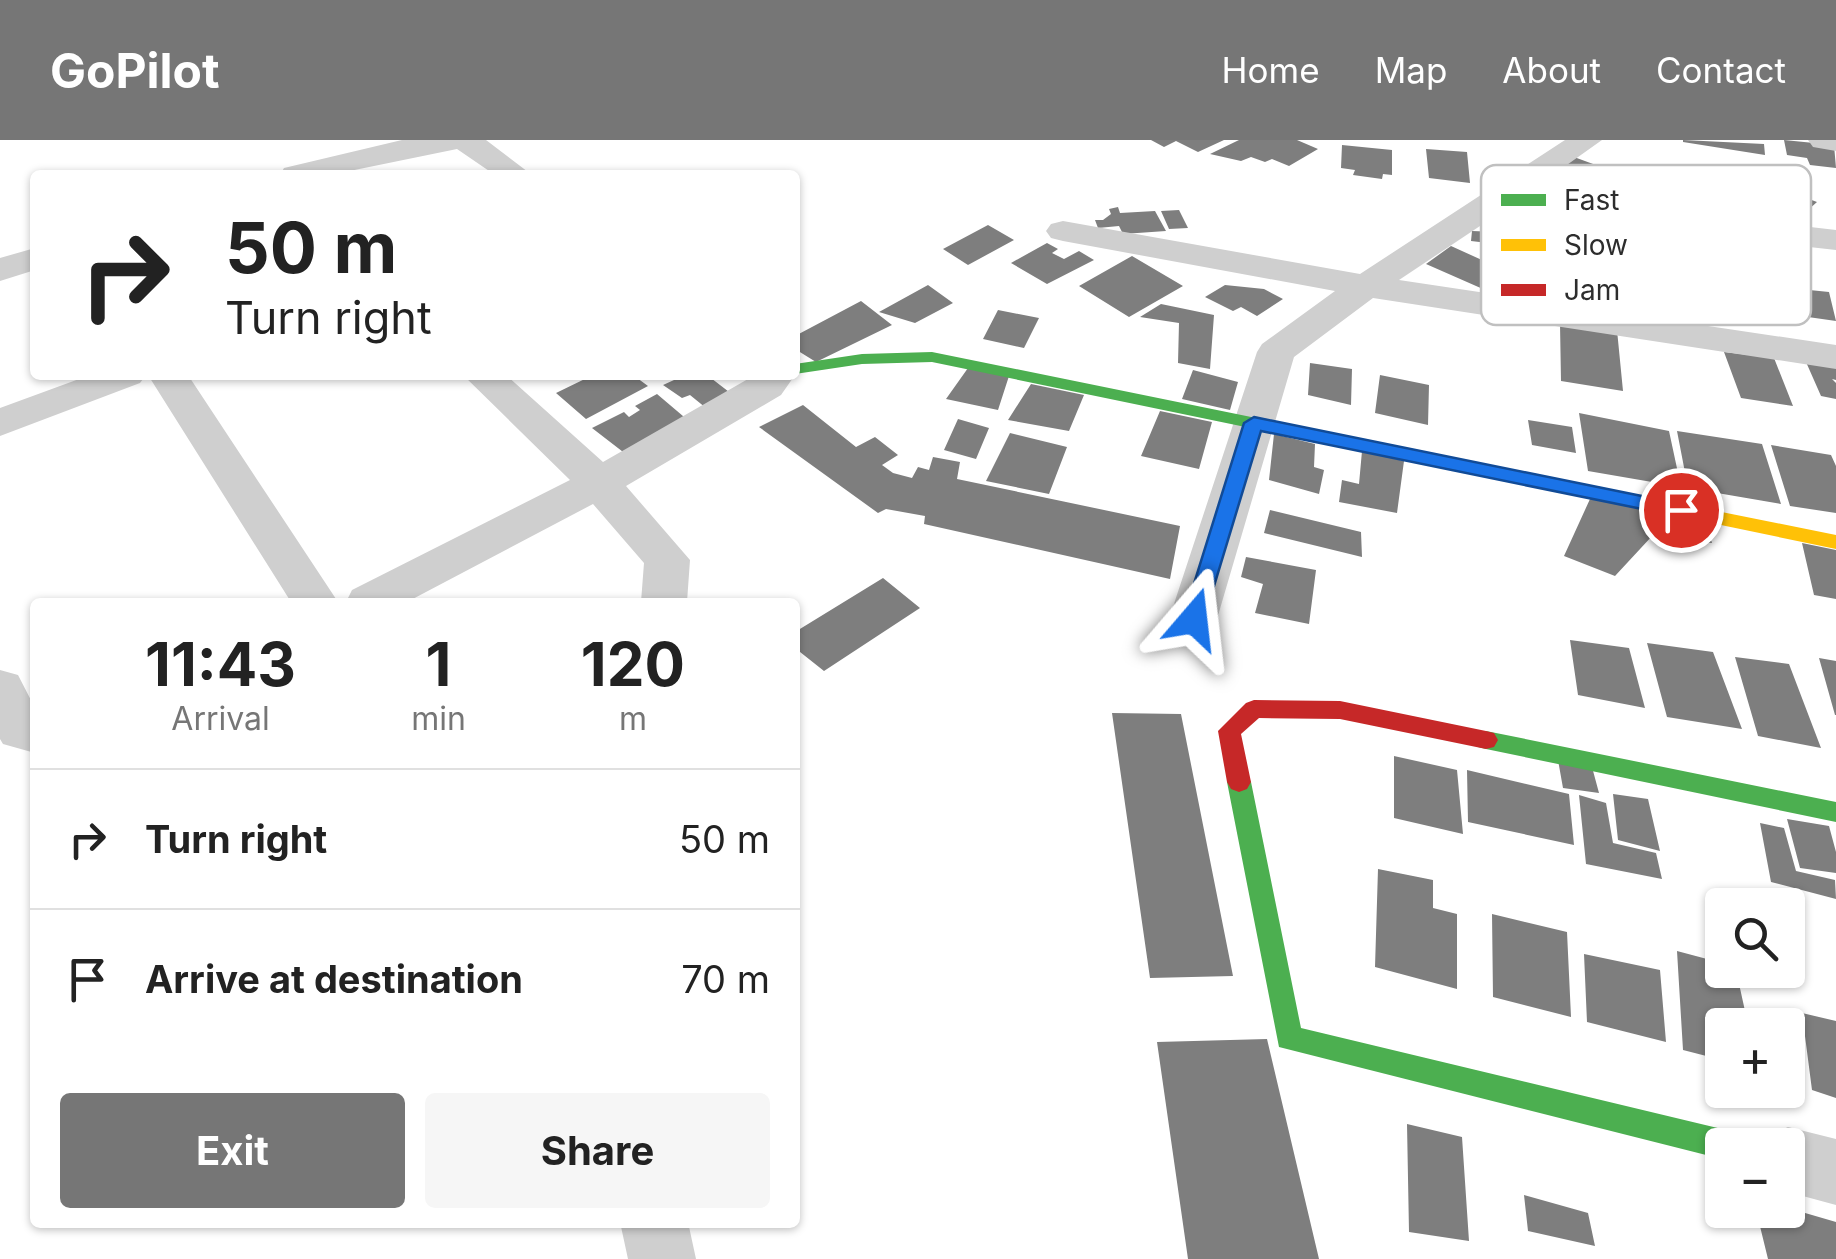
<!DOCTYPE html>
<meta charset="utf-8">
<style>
body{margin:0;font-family:Inter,sans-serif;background:#f6f6f6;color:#222;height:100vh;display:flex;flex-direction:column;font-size:38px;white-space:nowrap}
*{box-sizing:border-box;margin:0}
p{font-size:32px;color:#767676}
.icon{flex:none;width:55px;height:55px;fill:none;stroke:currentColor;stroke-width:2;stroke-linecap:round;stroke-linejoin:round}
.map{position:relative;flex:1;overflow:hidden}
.panel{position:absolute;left:30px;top:458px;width:770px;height:630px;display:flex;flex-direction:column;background:#fff;border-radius:10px;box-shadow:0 2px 8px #0004}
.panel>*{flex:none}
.guide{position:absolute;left:30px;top:30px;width:770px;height:210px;border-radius:10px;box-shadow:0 2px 8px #0004;background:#fff;color:#222;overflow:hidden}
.buttons{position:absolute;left:1705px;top:748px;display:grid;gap:20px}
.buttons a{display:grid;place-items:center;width:100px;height:100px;border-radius:10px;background:#fff;box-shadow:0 2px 8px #0004;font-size:50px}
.pin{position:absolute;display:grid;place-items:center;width:85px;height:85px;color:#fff;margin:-42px;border:5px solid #fff;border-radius:50%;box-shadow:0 2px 10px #0007}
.me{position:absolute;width:110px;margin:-55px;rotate:17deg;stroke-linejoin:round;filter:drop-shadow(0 0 8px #0008)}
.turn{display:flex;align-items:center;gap:35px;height:210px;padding:0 30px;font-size:45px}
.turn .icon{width:130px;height:130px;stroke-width:2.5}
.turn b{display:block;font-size:70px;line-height:85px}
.eta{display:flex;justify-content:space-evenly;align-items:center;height:170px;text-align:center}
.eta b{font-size:60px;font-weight:700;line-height:70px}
.action{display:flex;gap:20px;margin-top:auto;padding:20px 30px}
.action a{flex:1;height:115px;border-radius:10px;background:#767676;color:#fff;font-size:40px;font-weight:700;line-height:115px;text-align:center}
.action a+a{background:#f6f6f6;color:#222}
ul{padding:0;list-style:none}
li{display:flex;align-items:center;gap:30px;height:140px;padding:0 30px;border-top:2px solid #e0e0e0}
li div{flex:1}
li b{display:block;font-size:38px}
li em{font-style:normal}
header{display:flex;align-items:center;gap:60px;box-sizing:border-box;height:140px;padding:0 50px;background:#767676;color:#fff}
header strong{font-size:48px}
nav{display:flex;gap:55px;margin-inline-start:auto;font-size:35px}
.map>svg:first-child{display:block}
.building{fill:#7e7e7e}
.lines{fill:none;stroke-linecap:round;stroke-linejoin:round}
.street{fill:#cfcfcf;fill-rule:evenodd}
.fast{fill:#4caf50;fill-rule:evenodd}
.slow{fill:#ffc107;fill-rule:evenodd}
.jam{fill:#c62828;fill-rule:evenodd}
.route{fill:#1a73e8;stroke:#114b97;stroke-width:2.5}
.key{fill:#fff;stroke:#c0c0c0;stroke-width:2.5}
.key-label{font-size:28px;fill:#2d2d2d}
</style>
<header>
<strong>GoPilot</strong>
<nav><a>Home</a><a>Map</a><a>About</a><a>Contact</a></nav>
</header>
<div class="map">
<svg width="1836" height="1119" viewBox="0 0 1836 1119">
<rect width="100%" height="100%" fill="#fff"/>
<path class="building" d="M1151 0H1224L1198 12 1176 1 1164 7Z
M1239 0H1297L1318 9 1289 26 1272 19 1265 22 1251 17 1241 21 1210 14Z
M1683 0 1764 4 1765 15 1683 2Z
M1784 0 1834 5 1836 28 1810 25 1807 18 1787 15Z
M1342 5 1392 10V35L1383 34 1382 39 1353 35 1355 30 1341 28Z
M1426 9 1467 12 1470 43 1429 38Z
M1574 17 1604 28 1593 58 1542 51 1547 34Z
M1769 44 1817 62 1799 78 1748 59Z
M1118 67 1120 73 1155 71 1166 91 1123 94 1119 86 1098 88 1095 80H1103L1111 74 1109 69Z
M1509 68 1549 73 1555 111 1471 101 1472 91 1498 92 1496 77 1510 79Z
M1179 70 1188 88 1169 89 1161 71Z
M988 85 1014 100 968 125 943 109Z
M1047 103 1058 109 1052 113 1064 119 1079 111 1094 120 1047 144 1011 123Z
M1451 106 1515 135 1492 153 1426 124Z
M1132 116 1183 146 1129 177 1079 146Z
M1555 143 1665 159 1667 188 1558 172Z
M928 145 953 163 915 183 879 172Z
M1225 145 1264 149 1283 159 1257 176 1241 167 1233 171 1205 157Z
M1780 147 1829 152 1836 181 1787 174Z
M861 161 892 185 816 222 795 209V196Z
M1161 164 1214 175 1210 229 1178 223 1179 183 1140 177Z
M998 170 1039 178 1024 208 983 199Z
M1560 184 1617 190 1623 251 1561 241Z
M1724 212 1774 218 1793 266 1741 258Z
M1806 222 1836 225V240L1832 239 1836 243V259L1821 256Z
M1310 223 1352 229 1351 265 1308 255Z
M968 228 1009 236 998 270 946 259Z
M1193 230 1238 242 1230 270 1182 259Z
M593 235H633L648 246 586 279 556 253Z
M685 235H707L733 255 706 268 690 255 682 258 663 245Z
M1380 235 1429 245 1428 285 1375 273Z
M1031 244 1084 255 1069 291 1008 280Z
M657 254 690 282 627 315 592 288 624 272 629 277 640 270 635 266Z
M803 265 856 307 875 297 898 315 882 325 893 333 912 338 918 327 929 330 933 317 960 322 957 339 1180 386 1170 439 924 384 925 376 886 369 878 373 759 287Z
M1160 271 1212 282 1199 329 1141 316Z
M1579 273 1669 291 1681 347 1588 331Z
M958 279 989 288 976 319 944 310Z
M1528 280 1572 287 1576 313 1532 305Z
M1677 291 1762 304 1781 364 1688 348Z
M1010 293 1067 307 1049 354 986 341Z
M1274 294 1315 304 1314 327 1324 330 1319 354 1269 340Z
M1771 305 1831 315 1836 326V373L1790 366Z
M1362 311 1404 321 1397 373 1339 362 1342 340 1359 344Z
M1590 359 1704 380 1712 403 1653 395 1615 436 1564 416Z
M1270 370 1361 392 1362 417 1264 393Z
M1802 403 1836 410V459L1814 455Z
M1246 417 1316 430 1309 484 1255 473 1263 444 1241 437Z
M883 438 920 468 824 531 795 508V492Z
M1570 500 1629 508 1645 568 1578 555Z
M1647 503 1713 512 1742 589 1667 577Z
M1735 517 1789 524 1821 608 1758 596Z
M1819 518 1836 521V575H1835Z
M1112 573 1181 574 1233 836 1150 838Z
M1394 616 1457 630 1463 694 1394 678Z
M1558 620 1592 627 1599 653 1563 648Z
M1467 630 1569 654 1574 705 1468 682Z
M1613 654 1648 659 1660 711 1618 700Z
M1579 655 1606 663 1613 703 1656 713 1662 739 1586 724Z
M1787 679 1829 686 1836 712V733L1800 728Z
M1760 683 1784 688 1796 731 1835 740 1836 759 1771 742Z
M1378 729 1433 740V768L1457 774V849L1375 827Z
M1492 774 1567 792 1571 877 1493 857Z
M1677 811 1722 823V830H1736L1747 880 1761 884 1722 885V920L1683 910Z
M1584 814 1660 830 1666 902 1587 882Z
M1802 873 1836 881V958L1812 950Z
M1267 899 1319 1119H1188L1157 902Z
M1407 984 1462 997 1469 1101 1409 1092Z
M1524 1055 1588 1073 1595 1106 1528 1091Z
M1788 1068 1836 1082V1119H1768L1756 1070Z"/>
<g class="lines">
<path class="street" d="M402 0H486L532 35H495L457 9 330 35H280L284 28Z
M1565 0H1602L1526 54 1836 90V110L1501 72 1399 140 1836 205V229L1373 158 1294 217 1217 479 1210 491 1193 496 1176 491 1169 479 1257 212 1262 204 1335 151 1063 101 1051 98 1046 91 1051 84 1063 81 1360 134Z
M1808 0H1836V11L1813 7Z
M35 108V130L0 141V118Z
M90 235H146L140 243 0 296V268Z
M148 235H188L338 462H291Z
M463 235H506L603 322 755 235H795L781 255 626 346 690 420 687 462H641L644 423 593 364 407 462H346L352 450 570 340Z
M0 530 18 535 35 568V613L3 604 0 599Z
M1788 987 1836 999V1065L1788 1052V1005H1762L1765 997Z
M620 1082H688L696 1119H628Z"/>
<path class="fast" d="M932 212 1473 322 1483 328 1473 334 932 222 862 224 795 234V224L862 214Z
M1486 591 1836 662V682L1486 609 1478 607 1474 600 1478 593Z
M1239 632 1247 635 1251 642 1301 888 1726 990 1736 995 1741 1005H1722V1019L1279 907 1227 642 1231 635Z"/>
<path class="slow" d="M1473 322 1836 395V409L1466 332 1463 328Z"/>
<path class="jam" d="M1254 560 1340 561 1486 591 1494 593 1498 600 1494 607 1486 609 1340 579 1259 578 1241 594 1251 642 1247 649 1239 652 1231 649 1227 642 1218 591 1246 563Z"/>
</g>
<path class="route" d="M1254 277 1681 364 1691 370 1681 377 1261 291 1204 479 1201 485H1186L1183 479 1244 283Z"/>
<rect x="1481" y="25" width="330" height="160" rx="15" class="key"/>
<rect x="1501" y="54" width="45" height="12" fill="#4caf50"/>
<rect x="1501" y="99" width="45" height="12" fill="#ffc107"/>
<rect x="1501" y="144" width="45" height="12" fill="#c62828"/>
<g class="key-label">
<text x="1564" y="70">Fast</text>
<text x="1564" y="115">Slow</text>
<text x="1564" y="160">Jam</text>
</g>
</svg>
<div class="buttons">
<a><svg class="icon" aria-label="search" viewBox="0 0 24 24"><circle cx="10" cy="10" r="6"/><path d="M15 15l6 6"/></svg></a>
<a>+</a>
<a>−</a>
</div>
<div class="pin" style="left:1681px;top:370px;background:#d93025"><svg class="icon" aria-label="arrive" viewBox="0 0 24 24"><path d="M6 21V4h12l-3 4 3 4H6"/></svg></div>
<svg class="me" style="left:1194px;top:479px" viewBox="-20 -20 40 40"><path d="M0-17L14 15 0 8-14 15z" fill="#1a73e8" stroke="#fff" stroke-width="4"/></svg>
<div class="guide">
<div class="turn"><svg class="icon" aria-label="right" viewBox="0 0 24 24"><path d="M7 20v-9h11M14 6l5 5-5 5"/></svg><div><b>50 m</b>Turn right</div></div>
</div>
<section class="panel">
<div class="eta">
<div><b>11:43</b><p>Arrival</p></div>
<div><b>1</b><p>min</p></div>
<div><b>120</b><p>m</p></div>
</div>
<ul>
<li><svg class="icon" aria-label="right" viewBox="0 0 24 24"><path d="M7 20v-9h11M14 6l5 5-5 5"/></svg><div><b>Turn right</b></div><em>50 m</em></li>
<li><svg class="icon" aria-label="arrive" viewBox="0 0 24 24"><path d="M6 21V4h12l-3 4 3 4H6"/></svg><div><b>Arrive at destination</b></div><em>70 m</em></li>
</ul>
<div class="action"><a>Exit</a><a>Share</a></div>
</section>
</div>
